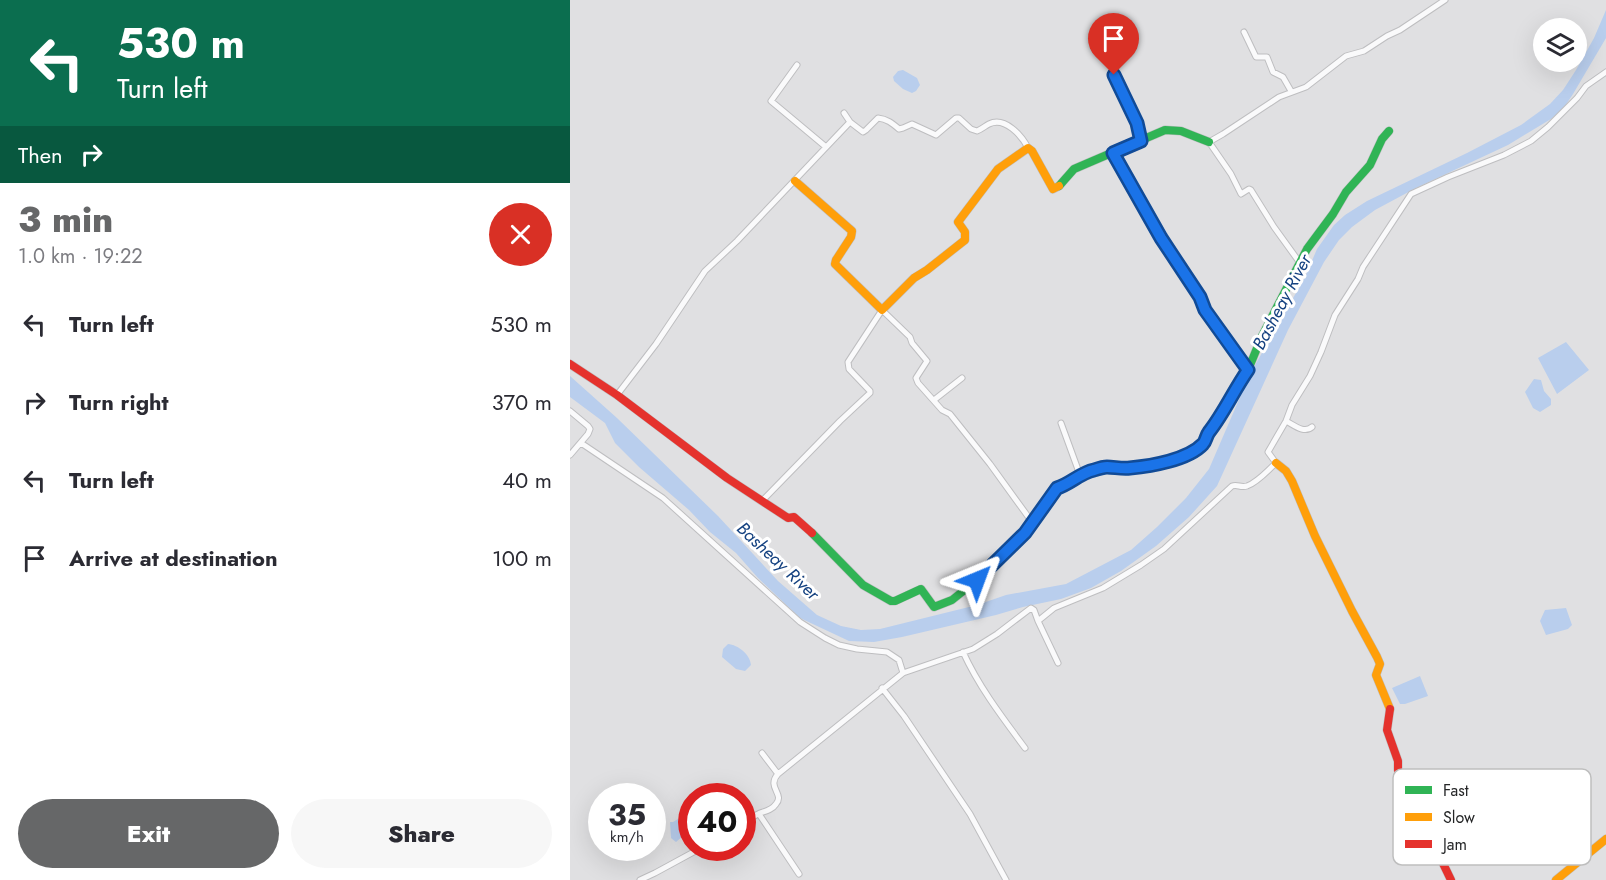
<!DOCTYPE html>
<meta charset="utf-8">
<style>
body{margin:0;font-family:Jost,sans-serif;background:#f7f7f7;color:#2b2b33;height:100vh;display:flex;flex-direction:column;font-size:22px;white-space:nowrap}
*{box-sizing:border-box;margin:0}
p{font-size:20px;color:#7c7c81}
.icon{flex:none;width:33px;height:33px;fill:none;stroke:currentColor;stroke-width:2;stroke-linecap:round;stroke-linejoin:round}
.map{position:relative;flex:1;overflow:hidden}
.side{display:flex;flex-direction:column;background:#fff;width:570px}
.side>*{flex:none}
.guide{background:#0b6e4f;color:#fff;overflow:hidden}
.controls{position:absolute;left:963px;top:18px;display:grid;gap:12px}
.controls a{display:grid;place-items:center;width:54px;height:54px;border-radius:50%;background:#fff;box-shadow:0 6px 24px #0002;font-size:30px}
.speed{position:absolute;left:18px;top:783px;display:flex;gap:12px;font-size:30px;font-weight:700;text-align:center}
.speed>*{display:grid;place-content:center;width:78px;height:78px;border-radius:50%;background:#fff;box-shadow:0 6px 24px #0002;line-height:1}
.speed small{font-size:15px;font-weight:400}
.speed .limit{border:9px solid #d22;background:#fff;color:#111}
.pin{position:absolute;display:grid;place-items:center;width:51px;height:51px;color:#fff;margin:-62px -26px;border-radius:50% 50% 50% 0;rotate:-45deg;box-shadow:0 0 6px #0007}
.pin .icon{rotate:45deg}
.me{position:absolute;width:66px;margin:-33px;rotate:44deg;stroke-linejoin:round;filter:drop-shadow(0 0 4px #0008)}
.turn{display:flex;align-items:center;gap:21px;height:126px;padding:0 18px;font-size:27px}
.turn .icon{width:78px;height:78px;stroke-width:2.5}
.turn b{display:block;font-size:42px;line-height:51px}
.then{display:flex;align-items:center;height:57px;padding:0 18px;background:#0003;gap:12px;font-size:22px}
.round{display:grid;place-items:center;flex:none;width:63px;height:63px;border-radius:32px;background:#f7f7f7}
.overview{display:flex;align-items:center;justify-content:space-between;height:102px;padding:0 18px}
h1{font-size:36px;font-weight:800;line-height:45px;color:#666768}
.cta{display:flex;gap:12px;margin-top:auto;padding:12px 18px}
.cta a{flex:1;height:69px;border-radius:36px;background:#666768;color:#fff;font-size:24px;font-weight:800;line-height:69px;text-align:center}
.cta a+a{background:#f7f7f7;color:#2b2b33}
ul{padding:0;list-style:none}
li{display:flex;align-items:center;gap:18px;height:78px;padding:0 18px}
li div{flex:1}
li b{display:block;font-size:22px}
li em{font-style:normal}
main{display:flex;flex:1;min-height:0}
.map>svg:first-child{display:block}
.water{fill:#b9ceed}
.lines{fill:none;stroke-linecap:round;stroke-linejoin:round}
.street-casing{stroke:#bebec0;stroke-width:7}
.fast-casing{stroke:#bebec0;stroke-width:9}
.slow-casing{stroke:#bebec0;stroke-width:9}
.jam-casing{stroke:#bebec0;stroke-width:9}
.street{stroke:#fafafb;stroke-width:5}
.fast{stroke:#30b455;stroke-width:8}
.slow{stroke:#ff9f0a;stroke-width:8}
.jam{stroke:#e5322d;stroke-width:8}
.route-casing{stroke:#114b97;stroke-width:15}
.route{stroke:#1a73e8;stroke-width:10}
.labels{text-anchor:middle;stroke-width:6;stroke-linejoin:round;paint-order:stroke}
.water-label{font-size:18px;font-style:italic;fill:#154281;stroke:#fff}
.key{fill:#fff;stroke:#bebebe;stroke-width:1.5}
.key-label{font-size:16px;fill:#252627}
</style>
<main>
<section class="side">
<div class="guide">
<div class="turn"><svg class="icon" aria-label="left" viewBox="0 0 24 24"><path d="M17 20v-9H6M10 6l-5 5 5 5"/></svg><div><b>530 m</b>Turn left</div></div>
<div class="then">Then<svg class="icon" aria-label="right" viewBox="0 0 24 24"><path d="M7 20v-9h11M14 6l5 5-5 5"/></svg></div>
</div>
<div class="overview"><div><h1>3 min</h1><p>1.0 km · 19:22</p></div><a class="round" style="background:#d93025;color:#fff"><svg class="icon" aria-label="close" viewBox="0 0 24 24"><path d="M6 6l12 12M18 6L6 18"/></svg></a></div>
<ul>
<li><svg class="icon" aria-label="left" viewBox="0 0 24 24"><path d="M17 20v-9H6M10 6l-5 5 5 5"/></svg><div><b>Turn left</b></div><em>530 m</em></li>
<li><svg class="icon" aria-label="right" viewBox="0 0 24 24"><path d="M7 20v-9h11M14 6l5 5-5 5"/></svg><div><b>Turn right</b></div><em>370 m</em></li>
<li><svg class="icon" aria-label="left" viewBox="0 0 24 24"><path d="M17 20v-9H6M10 6l-5 5 5 5"/></svg><div><b>Turn left</b></div><em>40 m</em></li>
<li><svg class="icon" aria-label="arrive" viewBox="0 0 24 24"><path d="M6 21V4h12l-3 4 3 4H6"/></svg><div><b>Arrive at destination</b></div><em>100 m</em></li>
</ul>
<div class="cta"><a>Exit</a><a>Share</a></div>
</section>
<div class="map">
<svg width="1036" height="880" viewBox="0 0 1036 880">
<rect width="100%" height="100%" fill="#e0e0e2"/>
<path class="water" d="M1036 10V38L1003 94 993 109 981 119 938 145 846 188 805 210 782 227 769 240 754 262 718 330 647 486 619 517 586 546 551 571 521 588 491 599 453 607 426 615 332 637 304 642 279 641 230 618 188 578 166 553 140 532 119 510 69 467 45 443 35 423 0 397V376L47 418 148 516 208 581 247 615 271 626 291 630 310 629 407 605 436 595 496 584 561 550 587 527 616 498 639 469 680 374 735 277 747 249 764 225 775 215 797 201 897 153 951 125 980 104 993 90 1006 70 1024 38Z
M333 70 347 78 350 85 346 91 342 93 333 89 324 81 323 77 328 71Z
M996 342 1019 370 987 394 968 358Z
M964 379 971 380 974 391 981 399V405L970 412 963 408 955 392Z
M996 608 1002 625 998 629 976 635 970 621 975 610Z
M158 644C168 645 180 654 181 665L175 671 166 669 152 657 153 649Z
M850 676 858 696 835 704H830L822 688Z
M121 811V829L106 842 101 838 100 822H103Z"/>
<g class="lines">
<g class="street-casing">
<path id="street" d="M674 32 686 57H697L703 72 713 77 721 91
M227 65 201 101 256 147
M544 75 567 123 571 141
M280 122 293 132 296 130 308 118C317 119 322 123 329 129L333 128 342 124 366 135 386 118H389L401 129 407 131C412 129 415 126 419 124 435 116 452 136 458 148
M543 153 591 238 630 297 635 310 678 370
M730 263 704 227 681 190 679 189 671 194 661 174 639 142 653 134 709 97 736 87 776 56 794 51 817 36 830 30 875 0
M47 395 86 344 135 271 167 241 280 122 274 113
M364 400 392 378
M0 411 18 426 20 429 18 434 0 455
M716 421C724 425 734 434 742 427
M491 423 510 475
M11 443 93 498 230 622 255 638 269 645 287 649 317 652 329 660 333 673
M192 501 270 421 300 393V391L279 369 278 362 312 310 340 337 342 343 357 361 346 378 348 383 372 410 380 414 420 464 462 522
M393 652C409 687 432 717 455 748
M488 663 468 621 484 608 533 588 571 565 594 549 662 486C668 484 670 488 677 486 688 482 697 471 706 463L698 452 716 421 722 405 740 376 751 352 765 315 788 279 793 267 841 194 878 177 934 155 961 141 978 127 1007 98 1016 86 1036 72
M312 688 334 716 400 814 436 880
M192 753 208 774
M189 814 229 874
M172 823C178 820 184 816 190 813 196 811 202 810 206 804 215 794 196 787 208 774L333 673 403 649 427 634 461 608 464 610 468 621
M70 880 85 873 131 848"/>
</g>
<g class="fast-casing">
<path id="fast" d="M489 186 504 169 595 130 611 131 639 142
M671 381 678 370 692 336 737 249 763 214 776 192 800 165 812 139 819 131
M242 533 293 585 321 601H325L351 589 364 607 382 600 407 580 425 563"/>
</g>
<g class="slow-casing">
<path id="slow" d="M225 181 282 231 281 237 266 260 265 264 312 310 344 278 357 270 395 240V232L388 222 428 169 458 148 462 151 483 189 489 186
M706 463 716 471 722 481 745 536 782 611 807 657 810 664 806 675 820 709
M986 880 1036 839"/>
</g>
<g class="jam-casing">
<path id="jam" d="M0 364 47 395 157 478 218 518 224 517 242 533
M425 563 455 533 487 488 494 486 521 470 538 466 544 468H559L602 460 620 454 635 442 636 435 646 423 671 381
M820 709 817 730 828 761V770L881 880"/>
</g>
<use href="#street" class="street"/>
<use href="#fast" class="fast"/>
<use href="#slow" class="slow"/>
<use href="#jam" class="jam"/>
</g>
<g class="lines">
<g class="route-casing">
<path id="route" d="M407 580 455 533 487 488C500 484 510 473 524 470 527 469 533 467 537 467 544 467 552 469 560 468 581 466 618 460 633 444 636 441 636 436 639 432 654 413 664 390 678 370L635 310 630 297 591 238 543 153 571 141 567 123 544 75"/>
</g>
<use href="#route" class="route"/>
</g>
<g class="labels">
<g class="water-label">
<text transform="translate(712 302) rotate(-62)" y="6">Basheay River</text>
<text transform="translate(208 561) rotate(43)" y="6">Basheay River</text>
</g>
</g>
<rect x="823" y="769" width="198" height="96" rx="9" class="key"/>
<rect x="835" y="786" width="27" height="8" fill="#30b455"/>
<rect x="835" y="813" width="27" height="8" fill="#ff9f0a"/>
<rect x="835" y="840" width="27" height="8" fill="#e5322d"/>
<g class="key-label">
<text x="873" y="796">Fast</text>
<text x="873" y="823">Slow</text>
<text x="873" y="850">Jam</text>
</g>
</svg>
<div class="controls">
<a><svg class="icon" aria-label="layers" viewBox="0 0 24 24"><path d="M12 4l9 5-9 5-9-5zM3 14l9 5 9-5"/></svg></a>
</div>
<div class="speed"><div>35<small>km/h</small></div><div class="limit">40</div></div>
<div class="pin" style="left:544px;top:75px;background:#d93025"><svg class="icon" aria-label="arrive" viewBox="0 0 24 24"><path d="M6 21V4h12l-3 4 3 4H6"/></svg></div>
<svg class="me" style="left:407px;top:580px" viewBox="-20 -20 40 40"><path d="M0-17L14 15 0 8-14 15z" fill="#1a73e8" stroke="#fff" stroke-width="4"/></svg>
</div>
</main>
